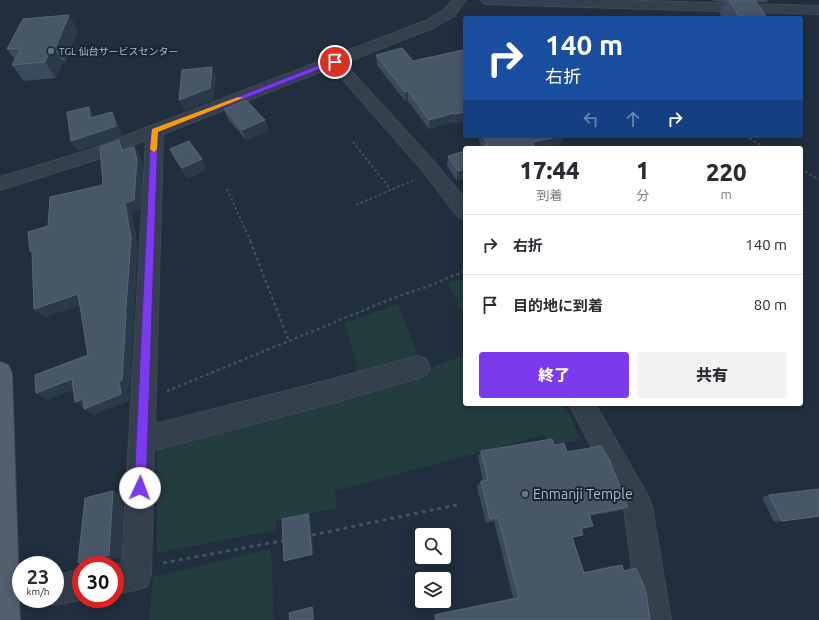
<!DOCTYPE html>
<html lang="ja">
<meta charset="utf-8">
<style>
body{margin:0;font-family:Ubuntu,"Noto Sans JP",sans-serif;background:#f2f2f3;color:#2b2b33;height:100vh;display:flex;flex-direction:column;font-size:15px;white-space:nowrap}
*{box-sizing:border-box;margin:0}
p{font-size:13px;color:#7c7c81}
.icon{flex:none;width:22px;height:22px;fill:none;stroke:currentColor;stroke-width:2;stroke-linecap:round;stroke-linejoin:round}
.map{position:relative;flex:1;overflow:hidden}
.drawer{position:absolute;left:463px;top:146px;width:340px;height:260px;display:flex;flex-direction:column;background:#fff;border-radius:4px;box-shadow:0 2px 10px #0003}
.drawer>*{flex:none}
.top-card{position:absolute;left:463px;top:16px;width:340px;height:122px;border-radius:4px;box-shadow:0 2px 10px #0003;background:#1a4fa0;color:#fff;overflow:hidden}
.fabs{position:absolute;left:415px;top:528px;display:grid;gap:8px}
.fabs a{display:grid;place-items:center;width:36px;height:36px;border-radius:4px;background:#fff;box-shadow:0 2px 10px #0003;font-size:20px}
.speed{position:absolute;left:12px;top:556px;display:flex;gap:8px;font-size:20px;font-weight:700;text-align:center}
.speed>*{display:grid;place-content:center;width:52px;height:52px;border-radius:50%;background:#fff;box-shadow:0 2px 10px #0003;line-height:1}
.speed small{font-size:10px;font-weight:400}
.speed .limit{border:6px solid #d22;background:#fff;color:#111}
.pin{position:absolute;display:grid;place-items:center;width:34px;height:34px;color:#fff;margin:-17px;border:2px solid #fff;border-radius:50%;box-shadow:0 1px 4px #0007}
.me{position:absolute;width:44px;margin:-22px;rotate:2deg;stroke-linejoin:round;filter:drop-shadow(0 0 3px #0008)}
.turn{display:flex;align-items:center;gap:14px;height:84px;padding:0 16px;font-size:18px}
.turn .icon{width:52px;height:52px;stroke-width:2.5}
.turn b{display:block;font-size:28px;line-height:34px}
.lanes{display:flex;align-items:center;height:38px;padding:0 16px;background:#0003;justify-content:center;gap:20px;direction:ltr}
.lanes .off{opacity:.35}
.eta{display:flex;justify-content:space-evenly;align-items:center;height:68px;text-align:center}
.eta b{font-size:24px;font-weight:800;line-height:28px}
.primary-button{display:flex;gap:8px;margin-top:auto;padding:8px 16px}
.primary-button a{flex:1;height:46px;border-radius:4px;background:#7c3aed;color:#fff;font-size:16px;font-weight:800;line-height:46px;text-align:center}
.primary-button a+a{background:#f2f2f3;color:#2b2b33}
ul{padding:0;list-style:none}
li{display:flex;align-items:center;gap:12px;height:60px;padding:0 16px;border-top:1px solid #e1e1e2}
li div{flex:1}
li b{display:block;font-size:15px}
li em{font-style:normal}
.map>svg:first-child{display:block}
.green{fill:#233c3e}
.lines{fill:none;stroke-linecap:round;stroke-linejoin:round}
.minor-casing{stroke:#3e4956;stroke-width:2}
.major-casing{stroke:#3e4956;stroke-width:2}
.path-far2{stroke:#3c5556;stroke-width:2;stroke-dasharray:2.5 2.5;stroke-linecap:butt}
.path-far1{stroke:#3c5556;stroke-width:2.5;stroke-dasharray:3 3;stroke-linecap:butt}
.path{stroke:#3c5556;stroke-width:3;stroke-dasharray:4 4;stroke-linecap:butt}
.minor{fill:#35404d;fill-rule:evenodd}
.major{fill:#535f6d;fill-rule:evenodd}
.wall{fill:#3b4a5c}
.shaded-wall{fill:#2b3a4b}
.building{fill:#475768;stroke:#586677}
.route{fill:#7c3aed;stroke:#51269a}
.slow{fill:#f59e0b}
.service-dot{fill:#5c6f8a;stroke:#1a2532;stroke-width:1.5}
.worship-dot{fill:#6b7280;stroke:#1a2532;stroke-width:1.5}
.labels{text-anchor:middle;stroke-width:4;stroke-linejoin:round;paint-order:stroke}
.far-poi-label{font-size:10px;fill:#b0bbc9;stroke:#1a2532;text-anchor:start}
.near-poi-label{font-size:14px;fill:#b0bbc9;stroke:#1a2532;text-anchor:start}
</style>
<div class="map">
<svg width="819" height="620" viewBox="0 0 819 620">
<rect width="100%" height="100%" fill="#212e3d"/>
<path class="green" d="M465 279V318L448 283Z
M398 304 419 358 359 376 345 323Z
M465 355V404H564L581 440 548 444 544 435 335 491 337 508 276 521V530L157 553V444L365 392Z
M271 549 274 620H149L153 577Z"/>
<g class="lines">
<g class="minor-casing">
<path id="minor" d="M453 0H466L454 16 435 27 344 63 435 163 465 199V219L458 217 423 171 332 67 163 134 155 424 329 380 418 356 426 359 430 367 426 375 418 378 329 404 154 450 151 575 147 586 136 590 115 594V565H113L122 563 146 140 98 159 0 190V177L86 151 425 21 444 10Z
M481 0H615L819 6V14L487 4 483 3Z
M569 404H595L648 496 652 506 671 620H639L624 509Z
M81 570V599H84L55 605 44 601V599H55V575Z"/>
</g>
<g class="major-casing">
<path id="major" d="M0 362 8 365 12 373 20 620H0Z"/>
</g>
<path class="path-far2" d="M745 136 765 148
M353 142 391 190
M801 169 819 180
M227 189 251 242
M356 205 416 179"/>
<path class="path-far1" d="M250 241 289 341
M167 391 396 297 426 287 465 271"/>
<path class="path" d="M312 535 461 504
M163 563 286 540"/>
<use href="#minor" class="minor"/>
<use href="#major" class="major"/>
</g>
<path class="wall" d="M712 0H768L767 2H757L767 18H722L719 12 725 2 713 1Z
M78 31 66 61 63 62 56 78 24 81 12 65 15 60 7 49Z
M463 50 454 124 453 122 429 129 408 101H405L377 65 376 55 413 61Z
M224 109 269 131 246 140 228 119Z
M477 136H563L560 145 546 148H478L482 147Z
M170 149 207 170 188 178 175 160Z
M465 151 457 181 447 166 448 156Z
M554 445 567 452 628 507 617 511 589 516 593 526 581 530 583 535 572 538 584 572 611 566 622 565 624 570 636 568 650 620H435L434 614 513 598 494 521 486 523 477 487 481 481H483L478 457 481 451Z
M819 489V517L774 522 762 497 769 495Z"/>
<path class="shaded-wall" d="M69 15 78 31 66 61 56 46Z
M52 46 63 62 56 78 45 62Z
M212 67 216 78 214 99 184 111 179 100Z
M408 91V101H405V92Z
M89 107 95 117 90 118Z
M112 112 118 122 122 136 78 151 71 141Z
M465 112V122L454 124 455 114Z
M454 113 453 122 429 129V120Z
M265 120 269 131 246 140 242 130Z
M563 136 560 145 546 148H530L532 142Z
M119 140 126 150H122Z
M134 147 141 157 143 170 141 210 132 212 138 247 134 316 133 317 134 322 130 387H128L130 401 94 415 84 409H85L75 402 119 381 125 309V203Z
M202 159 207 170 188 178 182 168Z
M465 169V179L457 181 458 171Z
M78 294 87 303 45 317 34 309Z
M72 379 83 386 48 400 36 393Z
M113 491 124 495 121 557 91 565 78 563Z
M308 514 310 515 314 555 287 561H284Z
M312 607H314L315 620H313Z"/>
<path class="building" d="M729 0H755L767 18H740Z
M69 15 56 46H52L45 62 12 65 21 48 7 49 23 19Z
M402 48 413 61 463 50 465 52V112L455 114 454 113 429 120 408 91 405 92 376 55Z
M212 67 210 88 179 100 182 70Z
M246 100 265 120 242 130 224 109Z
M89 107 90 118 112 112 116 126 71 141 67 112Z
M483 136H562L532 142 536 148H478L488 145Z
M119 140 122 150 134 147 137 160 134 200 125 203 131 238 126 308 125 309 126 314 122 380 119 381 121 394 84 409 83 399 75 402 72 379 36 393 35 375 88 355 78 294 34 309 32 251H30L28 232 48 226 50 197 103 185 100 147Z
M189 141 202 159 182 168 170 149Z
M465 151V169L458 171 448 156Z
M552 439 554 445 564 443 567 452 601 446 609 459 628 507 589 514 593 526 581 528 583 535 572 537 584 573 622 565 624 571 636 568 646 591 650 620H436L435 615 519 598 498 517 490 519 481 481 488 480 481 451Z
M819 489V516L782 521 769 495Z
M113 491 109 555 78 563 85 498Z
M308 514 312 554 284 561 282 519Z
M312 607 313 620H290L289 613Z"/>
<path class="route" d="M332 60 338 62 158 132 146 488 144 492 140 494 136 492 134 488 151 131Z"/>
<path class="slow" d="M238 97 243 98 158 132 157 149 154 152 150 149 152 129Z"/>
<circle class="service-dot" cx="51" cy="51" r="4"/>
<circle class="worship-dot" cx="525" cy="494" r="4"/>
<g class="labels">
<g class="far-poi-label">
<text x="59" y="55">TGL 仙台サービスセンター</text>
</g>
<g class="near-poi-label">
<text x="533" y="499">Enmanji Temple</text>
</g>
</g>
</svg>
<div class="fabs">
<a><svg class="icon" aria-label="search" viewBox="0 0 24 24"><circle cx="10" cy="10" r="6"/><path d="M15 15l6 6"/></svg></a>
<a><svg class="icon" aria-label="layers" viewBox="0 0 24 24"><path d="M12 4l9 5-9 5-9-5zM3 14l9 5 9-5"/></svg></a>
</div>
<div class="speed"><div>23<small>km/h</small></div><div class="limit">30</div></div>
<div class="pin" style="left:335px;top:62px;background:#d93025"><svg class="icon" aria-label="arrive" viewBox="0 0 24 24"><path d="M6 21V4h12l-3 4 3 4H6"/></svg></div>
<svg class="me" style="left:140px;top:488px" viewBox="-20 -20 40 40"><circle r="19" fill="#fff"/><path d="M0-13L10 11 0 6-10 11z" fill="#7c3aed"/></svg>
<div class="top-card">
<div class="turn"><svg class="icon" aria-label="right" viewBox="0 0 24 24"><path d="M7 20v-9h11M14 6l5 5-5 5"/></svg><div><b>140 m</b>右折</div></div>
<div class="lanes"><svg class="icon off" aria-label="left" viewBox="0 0 24 24"><path d="M17 20v-9H6M10 6l-5 5 5 5"/></svg><svg class="icon off" aria-label="ahead" viewBox="0 0 24 24"><path d="M12 20V5M6 11l6-6 6 6"/></svg><svg class="icon" aria-label="right" viewBox="0 0 24 24"><path d="M7 20v-9h11M14 6l5 5-5 5"/></svg></div>
</div>
<section class="drawer">
<div class="eta">
<div><b>17:44</b><p>到着</p></div>
<div><b>1</b><p>分</p></div>
<div><b>220</b><p>m</p></div>
</div>
<ul>
<li><svg class="icon" aria-label="right" viewBox="0 0 24 24"><path d="M7 20v-9h11M14 6l5 5-5 5"/></svg><div><b>右折</b></div><em>140 m</em></li>
<li><svg class="icon" aria-label="arrive" viewBox="0 0 24 24"><path d="M6 21V4h12l-3 4 3 4H6"/></svg><div><b>目的地に到着</b></div><em>80 m</em></li>
</ul>
<div class="primary-button"><a>終了</a><a>共有</a></div>
</section>
</div>
